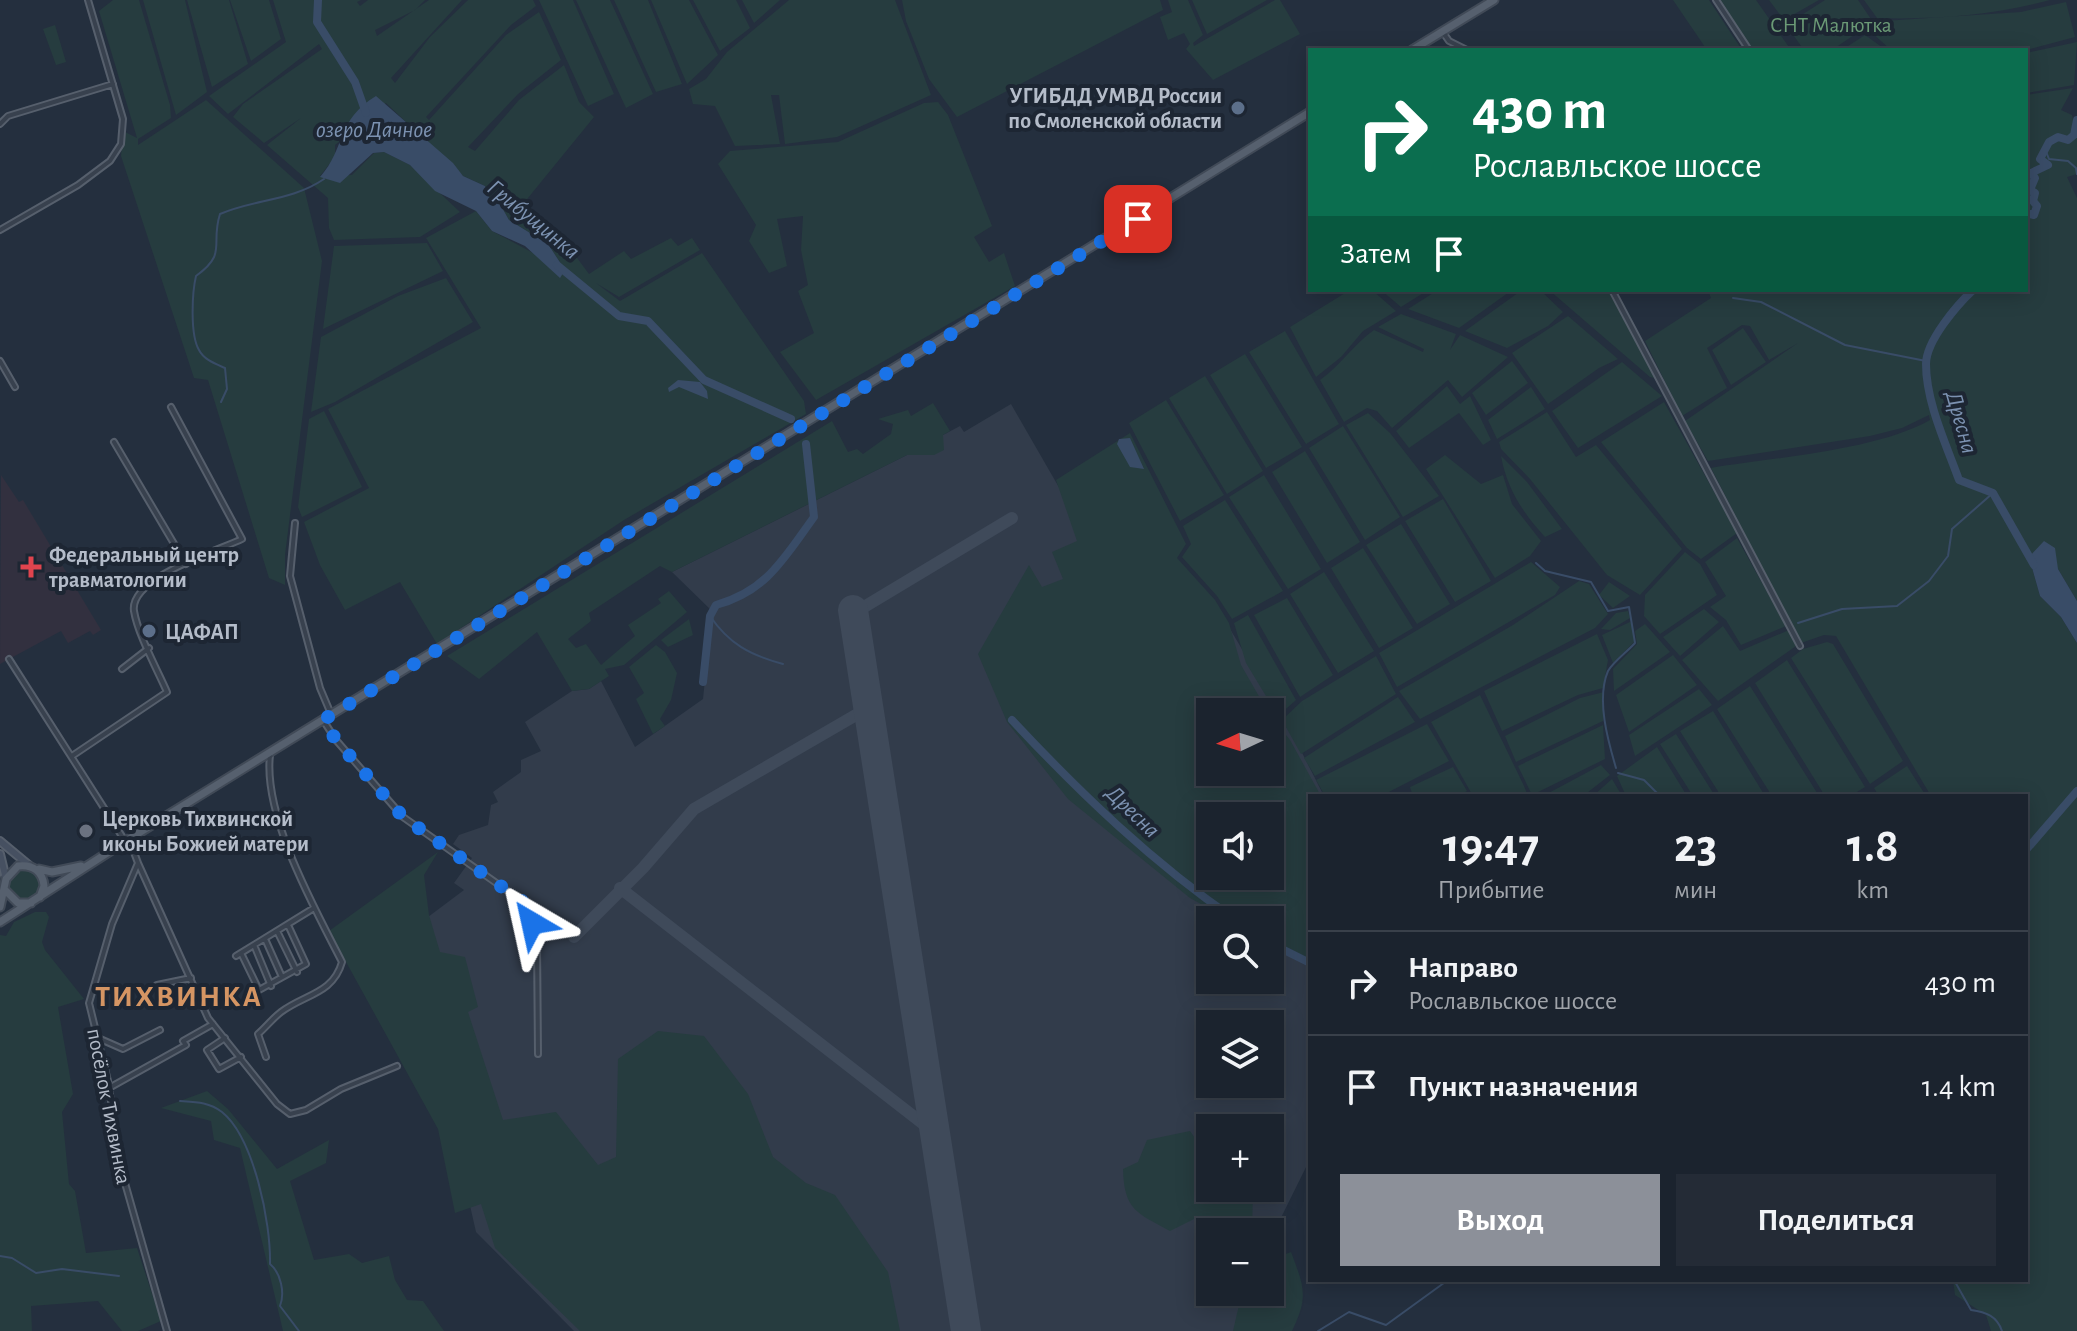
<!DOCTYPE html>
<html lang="ru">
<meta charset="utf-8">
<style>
body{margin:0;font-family:"Alegreya Sans",sans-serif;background:#242b36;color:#f1f3f6;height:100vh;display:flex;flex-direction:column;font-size:30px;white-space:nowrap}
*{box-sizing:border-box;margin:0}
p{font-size:26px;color:#a0a4aa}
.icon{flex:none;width:44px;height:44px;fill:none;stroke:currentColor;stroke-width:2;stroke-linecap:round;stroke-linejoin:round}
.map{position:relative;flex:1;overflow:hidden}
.drawer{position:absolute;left:1308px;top:794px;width:720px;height:488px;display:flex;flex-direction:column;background:#1b232e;border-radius:0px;box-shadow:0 4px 20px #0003,0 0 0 2px #39404a}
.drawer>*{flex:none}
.hud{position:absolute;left:1308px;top:48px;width:720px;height:244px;border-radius:0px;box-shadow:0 4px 20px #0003,0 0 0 2px #39404a;background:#0b6e4f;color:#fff;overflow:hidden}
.needle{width:52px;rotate:266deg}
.tools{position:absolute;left:1196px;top:698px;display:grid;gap:16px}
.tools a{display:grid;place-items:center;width:88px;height:88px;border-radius:0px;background:#1b232e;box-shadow:0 4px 20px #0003,0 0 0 2px #39404a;font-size:40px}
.pin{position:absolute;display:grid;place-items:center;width:68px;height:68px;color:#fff;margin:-34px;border-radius:16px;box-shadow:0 4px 12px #0006}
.me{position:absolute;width:88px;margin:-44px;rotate:324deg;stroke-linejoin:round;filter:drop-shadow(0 0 6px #0008)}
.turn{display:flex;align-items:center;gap:28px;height:168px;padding:0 32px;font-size:36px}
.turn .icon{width:104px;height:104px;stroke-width:2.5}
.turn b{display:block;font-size:56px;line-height:68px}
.then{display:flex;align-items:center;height:76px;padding:0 32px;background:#0003;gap:16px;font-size:30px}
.eta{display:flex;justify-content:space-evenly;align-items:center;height:136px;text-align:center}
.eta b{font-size:48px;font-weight:700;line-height:56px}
.cta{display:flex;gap:16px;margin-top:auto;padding:16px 32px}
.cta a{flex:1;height:92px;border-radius:0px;background:#8c9099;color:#fff;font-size:32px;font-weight:700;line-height:92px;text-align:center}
.cta a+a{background:#242b36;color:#f1f3f6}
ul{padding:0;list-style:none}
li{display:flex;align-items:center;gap:24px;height:104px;padding:0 32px;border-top:2px solid #39404a}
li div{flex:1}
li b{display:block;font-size:30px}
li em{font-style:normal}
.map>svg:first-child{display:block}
.medical{fill:#32303f}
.airport{fill:#323c4b;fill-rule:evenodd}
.green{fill:#263c3f;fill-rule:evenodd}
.water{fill:#394c67}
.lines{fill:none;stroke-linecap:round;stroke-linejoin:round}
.stream{stroke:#394c67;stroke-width:2}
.river{stroke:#394c67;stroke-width:8}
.taxiway{stroke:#3f4a5a;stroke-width:12}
.runway{stroke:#3f4a5a;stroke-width:30}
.minor-casing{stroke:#565f6c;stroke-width:8}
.secondary-casing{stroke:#565f6c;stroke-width:10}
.primary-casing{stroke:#414a57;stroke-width:11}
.minor{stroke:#38414e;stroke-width:4}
.secondary{stroke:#465061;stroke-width:6}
.primary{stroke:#56606e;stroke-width:7}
.route{stroke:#1a73e8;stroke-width:14;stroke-dasharray:0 25.2}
.service-dot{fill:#5c6f8a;stroke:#1d2633;stroke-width:3}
.health-dot{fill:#e0444e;stroke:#1d2633;stroke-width:3}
.worship-dot{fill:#6b7280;stroke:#1d2633;stroke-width:3}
.labels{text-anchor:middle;stroke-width:8;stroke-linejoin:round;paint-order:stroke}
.park-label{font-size:22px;fill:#6b9a76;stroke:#1d2633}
.poi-label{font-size:22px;font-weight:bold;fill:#b4bcc9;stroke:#1d2633;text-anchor:start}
.street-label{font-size:22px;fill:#b4bcc9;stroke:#1d2633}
.water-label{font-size:24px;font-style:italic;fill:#7c92b1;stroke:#1d2633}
.district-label{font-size:30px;font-weight:bold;letter-spacing:2px;fill:#d59563;stroke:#1d2633}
</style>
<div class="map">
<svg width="2077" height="1331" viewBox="0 0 2077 1331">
<rect width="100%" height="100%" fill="#242f3e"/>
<path class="medical" d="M1 475 19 502 23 500 101 630 93 635 90 631 68 643 61 631 0 664Z"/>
<path class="airport" d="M1011 404 1068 503 1224 619 1291 731 1324 796H1310V1159L1270 1240V1232H1210V1292H1259L1246 1331H574L476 1232 459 1157 420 923 464 890 454 883 472 858 453 844 459 835 488 825 491 805 498 802 493 792 521 772V760L541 751 525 722 572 691 589 689 601 681 635 747 703 699 712 611 672 572 907 455H934L943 435 960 426 964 432ZM1210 712H1270V772H1210ZM1210 816H1270V876H1210ZM1210 920H1270V980H1210ZM1210 1024H1270V1084H1210ZM1210 1128H1270V1188H1210Z"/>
<path class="green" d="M113 0H139L170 105 171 118 138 139V145L206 100 304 188 322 261 285 555V585L269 578 208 380 194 378 121 156 123 131 137 138 99 11Z
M143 0H185L207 92 176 115Z
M187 0H229L248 64 212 87Z
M230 0H269L281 39 251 61Z
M273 0H361L357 2 360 6 368 0H425L415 10 375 30 377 36 429 0H462L391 78 395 83 430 37 468 0H533L536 6 511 25 426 117 429 120 506 35 539 12 561 60 518 94 468 147 475 151 519 100 564 65 579 102 594 117 519 209 566 243 589 274 624 251 631 259 671 238 678 246 692 238 700 250 619 297 596 283 620 301 702 253 804 401 806 414 624 520 437 644 400 582 345 610 320 565 304 522 369 488 328 409 481 328 426 238 476 211 492 231 565 270 548 244 509 220 500 204 489 197 485 186 463 176 386 103 335 145V157L320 176 352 175 374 153 384 152 410 165 460 212 420 237 334 240 329 228 328 198 267 145 301 118 264 143 233 117 243 104 322 49 319 44 228 114 209 96 286 42Z
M539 0H573L614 94 588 106Z
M576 0H610L653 94 626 108Z
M614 0H648L682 84 656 92Z
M651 0H689L718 55 687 84Z
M693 0H736L750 28 720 51Z
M742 0H780L754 23Z
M789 0H895L931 95 837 137 785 144 779 95H771L780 144 735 146 715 106 693 104 689 89 706 79 727 52Z
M902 0H1160L1163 10 957 117 929 79 906 21Z
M1168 0H1188L1203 35 1193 43 1194 46 1275 0H1280L1300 34 1213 80 1186 49 1190 44 1184 33 1168 40 1160 17 1172 12Z
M1192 0H1267L1207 34Z
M1673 0H1709L1742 50H1707Z
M1715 0H1756L1791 50H1748Z
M1769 0H1819L1784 20Z
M1825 0H1858L1873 22 1832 50H1804L1786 25Z
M1864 0H2050C1996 15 1934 20 1877 18Z
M2066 2 2075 37 2026 50H1891L1870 31 1883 21 2021 12Z
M55 25 66 62 56 65 43 29Z
M1865 35 1886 50H1842Z
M2077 42 2074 85 2026 93V53Z
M2073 88 2061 110 2072 115 2074 124 2077 123V174L2067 177 2077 198V601L2058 569 2029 557 2040 596 2061 617 2077 643V1331H1991L1986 1315 1955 1295 1953 1280H2026V796H1931L1836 636 1824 635 1801 643 1711 468C1775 457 1875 451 1930 420L1929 415 1902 428 1870 436 1708 461 1685 421 1798 343 1769 360 1750 326 1742 325 1707 348 1727 388 1682 416 1645 341 1711 298 1708 290H2026V95Z
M938 102 948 115 992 226 974 237 989 262 1004 253 1015 286 816 400 780 352 814 333 798 291 808 285 801 250 803 216 777 219 787 266 769 273 749 241 756 225 718 164 730 151 838 142 924 103Z
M427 243 443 271 323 329 334 246Z
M446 278 473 322 335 402 311 412 321 337 398 296Z
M1350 290H1372L1396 311 1363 331 1341 357 1316 377 1290 327Z
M1381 290H1428L1401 307Z
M1438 290H1512L1459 328 1408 309Z
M1522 290H1540L1563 312 1548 326 1507 348 1465 331Z
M1549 290H1608L1655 378 1650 377Z
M1401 314 1456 334 1450 350 1460 335 1508 357 1462 397 1448 380 1392 428 1377 411 1367 408 1344 422 1320 380C1341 365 1353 345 1374 330L1423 352 1424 349 1378 327Z
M1568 316 1618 359 1599 368 1548 404 1512 353Z
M1743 328 1766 362 1731 385 1712 350Z
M1285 331 1339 424 1306 444 1249 352Z
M1245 354 1302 447 1266 468 1210 375Z
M1512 361 1528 383 1486 415 1472 393Z
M1622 362 1662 396 1578 448 1552 411Z
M1205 376 1263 471 1227 494 1169 398Z
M1447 386 1460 404 1470 396 1491 440 1483 445 1459 413 1409 448 1396 431Z
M1531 387 1545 409 1497 439 1488 420Z
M1166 400 1224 495 1180 521 1129 423Z
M1664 402 1737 533 1701 559 1687 548 1601 442Z
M933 403 950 431 943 435 944 450 934 455H907L672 572 660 566 589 613 591 621 568 639 576 648 586 644 601 665 635 636 628 625 661 603 658 599 669 591 687 612 624 665 605 669 609 676 589 689 572 691 537 632 479 679 447 656 832 421 848 452 857 449 863 454 891 434 893 424 878 419 908 410 911 416Z
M324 411 362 487 302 517 298 507 309 419Z
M1547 412 1576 457 1596 445 1682 549 1640 595 1607 575 1530 479 1501 449 1499 442Z
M1368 413 1390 433 1439 496 1403 517 1346 425Z
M1343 426 1400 517 1365 540 1309 448Z
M1130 433 1186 544 1177 558 1215 600 1229 623 1241 665 1268 712H1210V772H1270V715L1290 740 1321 796H1310V963L1270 942V920H1230L1190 898 1068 799 1007 722 978 654 1029 565 1042 587 1063 579 1052 552 1077 541 1056 480ZM1210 816H1270V876H1210Z
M1305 451 1360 542 1327 563 1272 472Z
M1445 455 1481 484 1503 475 1512 504 1541 541 1530 556 1495 578 1426 469Z
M1501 456 1527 482 1562 529 1545 537C1523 513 1507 489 1501 456Z
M1264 475 1321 569 1288 589 1229 497Z
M1443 499 1491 581 1455 602 1405 521Z
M1225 500 1283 591 1232 619 1217 596 1182 557 1191 544 1183 526Z
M1401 524 1450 604 1417 624 1366 545Z
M1737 538 1786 626 1741 645 1726 620 1710 607 1726 596 1705 562Z
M1363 548 1413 628 1379 648 1331 568Z
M1685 552 1700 564 1717 595 1660 634 1644 616 1645 595Z
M1531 562 1560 587 1555 595 1397 687 1379 653Z
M1324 572 1374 651 1338 673 1290 594Z
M1579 581 1589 584 1608 614 1595 628 1420 719 1399 691 1513 625Z
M1609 582 1630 596 1613 608 1599 595Z
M1287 598 1333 675 1300 697 1254 615Z
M1704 609 1719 622 1680 656 1663 637Z
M1628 611 1630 618 1610 630 1601 629 1616 613Z
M1248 615 1296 700 1278 716 1246 663 1234 623Z
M689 619 693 635 668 647 661 640Z
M1630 622 1633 625 1634 642 1613 663 1602 635Z
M1645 624 1670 652 1614 691 1613 669 1637 644 1635 631Z
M1723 626 1740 651 1789 630 1796 646 1718 701 1682 660Z
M1597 634 1608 660 1603 688 1578 695 1502 731 1484 691Z
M1827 642 1833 644 1903 761 1870 784 1791 658 1803 649Z
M656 645 665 652 677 673 671 700 660 719 665 726 653 734 636 699 644 693 629 667Z
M1673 655 1697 685 1629 732 1616 695Z
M1376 656 1396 694 1301 754 1282 720 1302 701Z
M1787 660 1865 787 1850 796H1825L1755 683Z
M1750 686 1819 796H1772L1717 709Z
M1699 689 1712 705 1635 756 1629 735Z
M1604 692 1603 721 1516 762 1505 736 1580 698Z
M1480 695 1524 786 1528 796H1473L1431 722Z
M1398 697 1415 722 1315 776 1304 758Z
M1713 711 1765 796H1721L1680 731Z
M1427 724 1449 761 1381 796H1325L1316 780Z
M1603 725 1605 759 1532 795 1518 766Z
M1676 734 1715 796H1693L1660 744Z
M1657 747 1687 796H1626L1617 776Z
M1601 765 1610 775 1583 796H1543Z
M1907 766 1926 796H1879L1874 788Z
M1453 767 1467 791 1458 796H1413L1410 787Z
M1612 779 1622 796H1593Z
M438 852 424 875 429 915 440 952 465 957 478 1007 468 1012 503 1120 556 1112 598 1165 616 1157 618 1059 658 1031 704 1036 748 1094 773 1157 806 1183 835 1195 888 1272 900 1331H580L495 1248 481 1204 455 1213 438 1129 329 931Z
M9 885a16 16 0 1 1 32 0a16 16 0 1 1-32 0Z
M35 912H46L49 917 42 942 45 950 84 999 58 1007 73 1094 62 1112 69 1184 75 1191 86 1253 137 1248 161 1321 138 1331H122L98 1301 31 1306 32 1331H0V935L6 936 14 922Z
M207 1091 228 1109 277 1169 329 1140 326 1163 290 1181 314 1260 349 1254 362 1263 389 1256 395 1280 407 1300 423 1301 444 1331H283L240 1148 214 1140 211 1121 161 1108Z
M1190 1131 1208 1157 1210 1155V1188H1253L1252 1232H1210V1253L1205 1218 1198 1217 1170 1231C1137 1213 1124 1210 1123 1169L1138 1162 1147 1140Z
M1291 1252C1304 1287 1309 1296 1292 1331H1233L1242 1292H1270V1260Z"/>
<path class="water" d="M376 96 453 163 463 176 485 186 489 197 500 204 509 220 548 244 565 270 560 278 525 246 492 231 476 211 435 191 410 165 384 152 373 153 340 183 320 177C346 148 336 120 376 96Z
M678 380 700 382 707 391 708 399 679 387 669 392 668 388Z
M1130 438 1144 469 1130 467 1117 444 1119 439Z
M2044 541 2055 548 2058 569 2077 601V643L2061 617 2040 596 2029 557Z"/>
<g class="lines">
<path class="stream" d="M2045 149 2049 159 2068 161 2076 168 2077 174
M1733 298 1761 302 1845 345 1926 361
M221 402 227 389 225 368C216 364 204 360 199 350 190 335 192 293 196 276 228 253 210 245 220 214 254 199 292 201 324 179
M1536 563 1545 571 1591 582 1608 611 1629 607 1635 643C1628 651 1613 662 1608 671 1596 699 1608 741 1616 768
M710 616C729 644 750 655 783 664
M1798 623 1842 609 1897 606 1929 581 1948 556 1952 529 1993 493
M1618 773 1644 780 1660 796
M180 1101C196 1102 209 1102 222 1112 254 1138 271 1223 270 1264 281 1273 285 1293 280 1306L299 1331
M0 1256 12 1258 36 1273 62 1269 119 1276
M1954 1280 1971 1310C1986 1312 1997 1316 2002 1331
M1318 1331 1349 1312 1386 1325 1448 1280"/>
<path class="river" d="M318 0 317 22 355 82 366 113
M2026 213 2034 215 2037 206 2033 201 2035 193 2030 190 2035 178 2031 173 2048 165 2040 159 2049 142 2058 137 2068 140 2074 135 2077 120
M557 265 619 316 648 321 704 380 791 419
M1973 290C1957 305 1926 341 1926 364 1926 402 1946 444 1959 480L1993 493 2034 565
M703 682 710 616 716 605C767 591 784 558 814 517L806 444
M1012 720C1081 794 1153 863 1236 920
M2026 850 2077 791
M1270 943 1310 963"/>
<path class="taxiway" d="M854 613 1012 518
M620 888 935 1133
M574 937 643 868 694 809 868 708"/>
<path class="runway" d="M853 610 966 1331"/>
<g class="minor-casing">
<path id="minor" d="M1716 0 1749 50
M1442 31 1449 41 1467 50
M0 124 8 116 113 84
M0 230 78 185 110 161 121 144 123 119 88 0
M1612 290 1800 646
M0 361 15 387
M114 442 186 564
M295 523 290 576 320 688 331 714
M9 659 125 841
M122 669 149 648
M323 720 336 740 403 817 526 904 537 942 538 1054
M72 756 167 692C157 669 138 635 134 611 129 578 217 551 242 539L171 407
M129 839 138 863 112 924 89 1003 108 1081 121 1169 167 1331
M138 863 208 1018 277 1104 290 1114 306 1110 341 1089 397 1066
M277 931 297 972
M265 939 282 977
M254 945 271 986
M241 953 259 990 306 964 288 925
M236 956 314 908
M157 985 191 978
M98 1038 123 1049 160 1030
M225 1038 207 1050 219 1069 241 1057
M266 1057 258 1034C266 1027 273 1018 281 1012 305 994 333 994 342 962 314 907 263 816 270 755
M109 1088 186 1045 183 1041 213 1024"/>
</g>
<g class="secondary-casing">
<path id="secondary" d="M0 841 30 866
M0 854 6 879"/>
</g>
<g class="primary-casing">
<path id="primary" d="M1412 50 1494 0
M39 869 52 872 81 866
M6 891 18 903H31
M0 907 6 879 18 866C33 864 43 872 44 886L40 897
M0 922 129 839 1310 112"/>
</g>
<use href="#minor" class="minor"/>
<use href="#secondary" class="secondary"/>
<use href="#primary" class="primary"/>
</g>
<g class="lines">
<path class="route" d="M532 923 526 904 403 817 336 740 323 720 1138 219"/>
</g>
<g class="service-dot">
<circle cx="1238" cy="108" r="8"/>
<circle cx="149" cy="631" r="8"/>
</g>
<path class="health-dot" d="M27 555h8v8h8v8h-8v8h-8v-8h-8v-8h8z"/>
<circle class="worship-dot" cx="86" cy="831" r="8"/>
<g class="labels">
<g class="park-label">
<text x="1831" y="32">СНТ Малютка</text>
</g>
<g class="poi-label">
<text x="1222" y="103" text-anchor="end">УГИБДД УМВД России<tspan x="1222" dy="25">по Смоленской области</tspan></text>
<text x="49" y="562">Федеральный центр<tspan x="49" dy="25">травматологии</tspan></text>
<text x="165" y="639">ЦАФАП</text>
<text x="102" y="826">Церковь Тихвинской<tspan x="102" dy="25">иконы Божией матери</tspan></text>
</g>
<g class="street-label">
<text transform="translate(110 1106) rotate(79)" y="8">посёлок Тихвинка</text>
</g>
<g class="water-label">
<text x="374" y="137">озеро Дачное</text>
<text transform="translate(534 219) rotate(39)" y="8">Грибущинка</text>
<text transform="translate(1962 422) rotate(74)" y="8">Дресна</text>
<text transform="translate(1133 811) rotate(44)" y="8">Дресна</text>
</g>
<g class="district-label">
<text x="179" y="1006">ТИХВИНКА</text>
</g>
</g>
</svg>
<div class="tools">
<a><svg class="needle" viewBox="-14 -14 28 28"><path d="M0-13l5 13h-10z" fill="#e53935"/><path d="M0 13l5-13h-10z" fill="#a0a4aa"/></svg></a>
<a><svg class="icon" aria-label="sound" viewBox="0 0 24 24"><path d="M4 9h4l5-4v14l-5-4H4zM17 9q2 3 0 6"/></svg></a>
<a><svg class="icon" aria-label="search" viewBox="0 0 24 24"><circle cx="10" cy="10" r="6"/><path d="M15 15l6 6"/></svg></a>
<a><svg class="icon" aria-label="layers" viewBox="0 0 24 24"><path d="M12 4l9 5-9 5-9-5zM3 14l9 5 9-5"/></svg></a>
<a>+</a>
<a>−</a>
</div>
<div class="pin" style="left:1138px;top:219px;background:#d93025"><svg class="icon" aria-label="arrive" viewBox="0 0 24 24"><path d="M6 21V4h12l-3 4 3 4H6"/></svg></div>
<svg class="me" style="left:532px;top:923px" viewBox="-20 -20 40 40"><path d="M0-17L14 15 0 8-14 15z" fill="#1a73e8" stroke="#fff" stroke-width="4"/></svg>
<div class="hud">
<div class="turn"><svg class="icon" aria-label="right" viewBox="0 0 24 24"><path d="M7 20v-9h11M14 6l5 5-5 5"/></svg><div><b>430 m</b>Рославльское шоссе</div></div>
<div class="then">Затем<svg class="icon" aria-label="arrive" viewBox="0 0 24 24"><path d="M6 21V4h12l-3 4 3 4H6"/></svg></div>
</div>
<section class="drawer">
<div class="eta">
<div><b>19:47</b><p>Прибытие</p></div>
<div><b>23</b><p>мин</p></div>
<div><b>1.8</b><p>km</p></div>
</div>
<ul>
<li><svg class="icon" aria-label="right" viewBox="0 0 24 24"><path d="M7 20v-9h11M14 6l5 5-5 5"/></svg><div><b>Направо</b><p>Рославльское шоссе</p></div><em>430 m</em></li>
<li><svg class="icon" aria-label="arrive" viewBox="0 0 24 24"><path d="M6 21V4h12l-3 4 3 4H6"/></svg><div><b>Пункт назначения</b></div><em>1.4 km</em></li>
</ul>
<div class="cta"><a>Выход</a><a>Поделиться</a></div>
</section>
</div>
